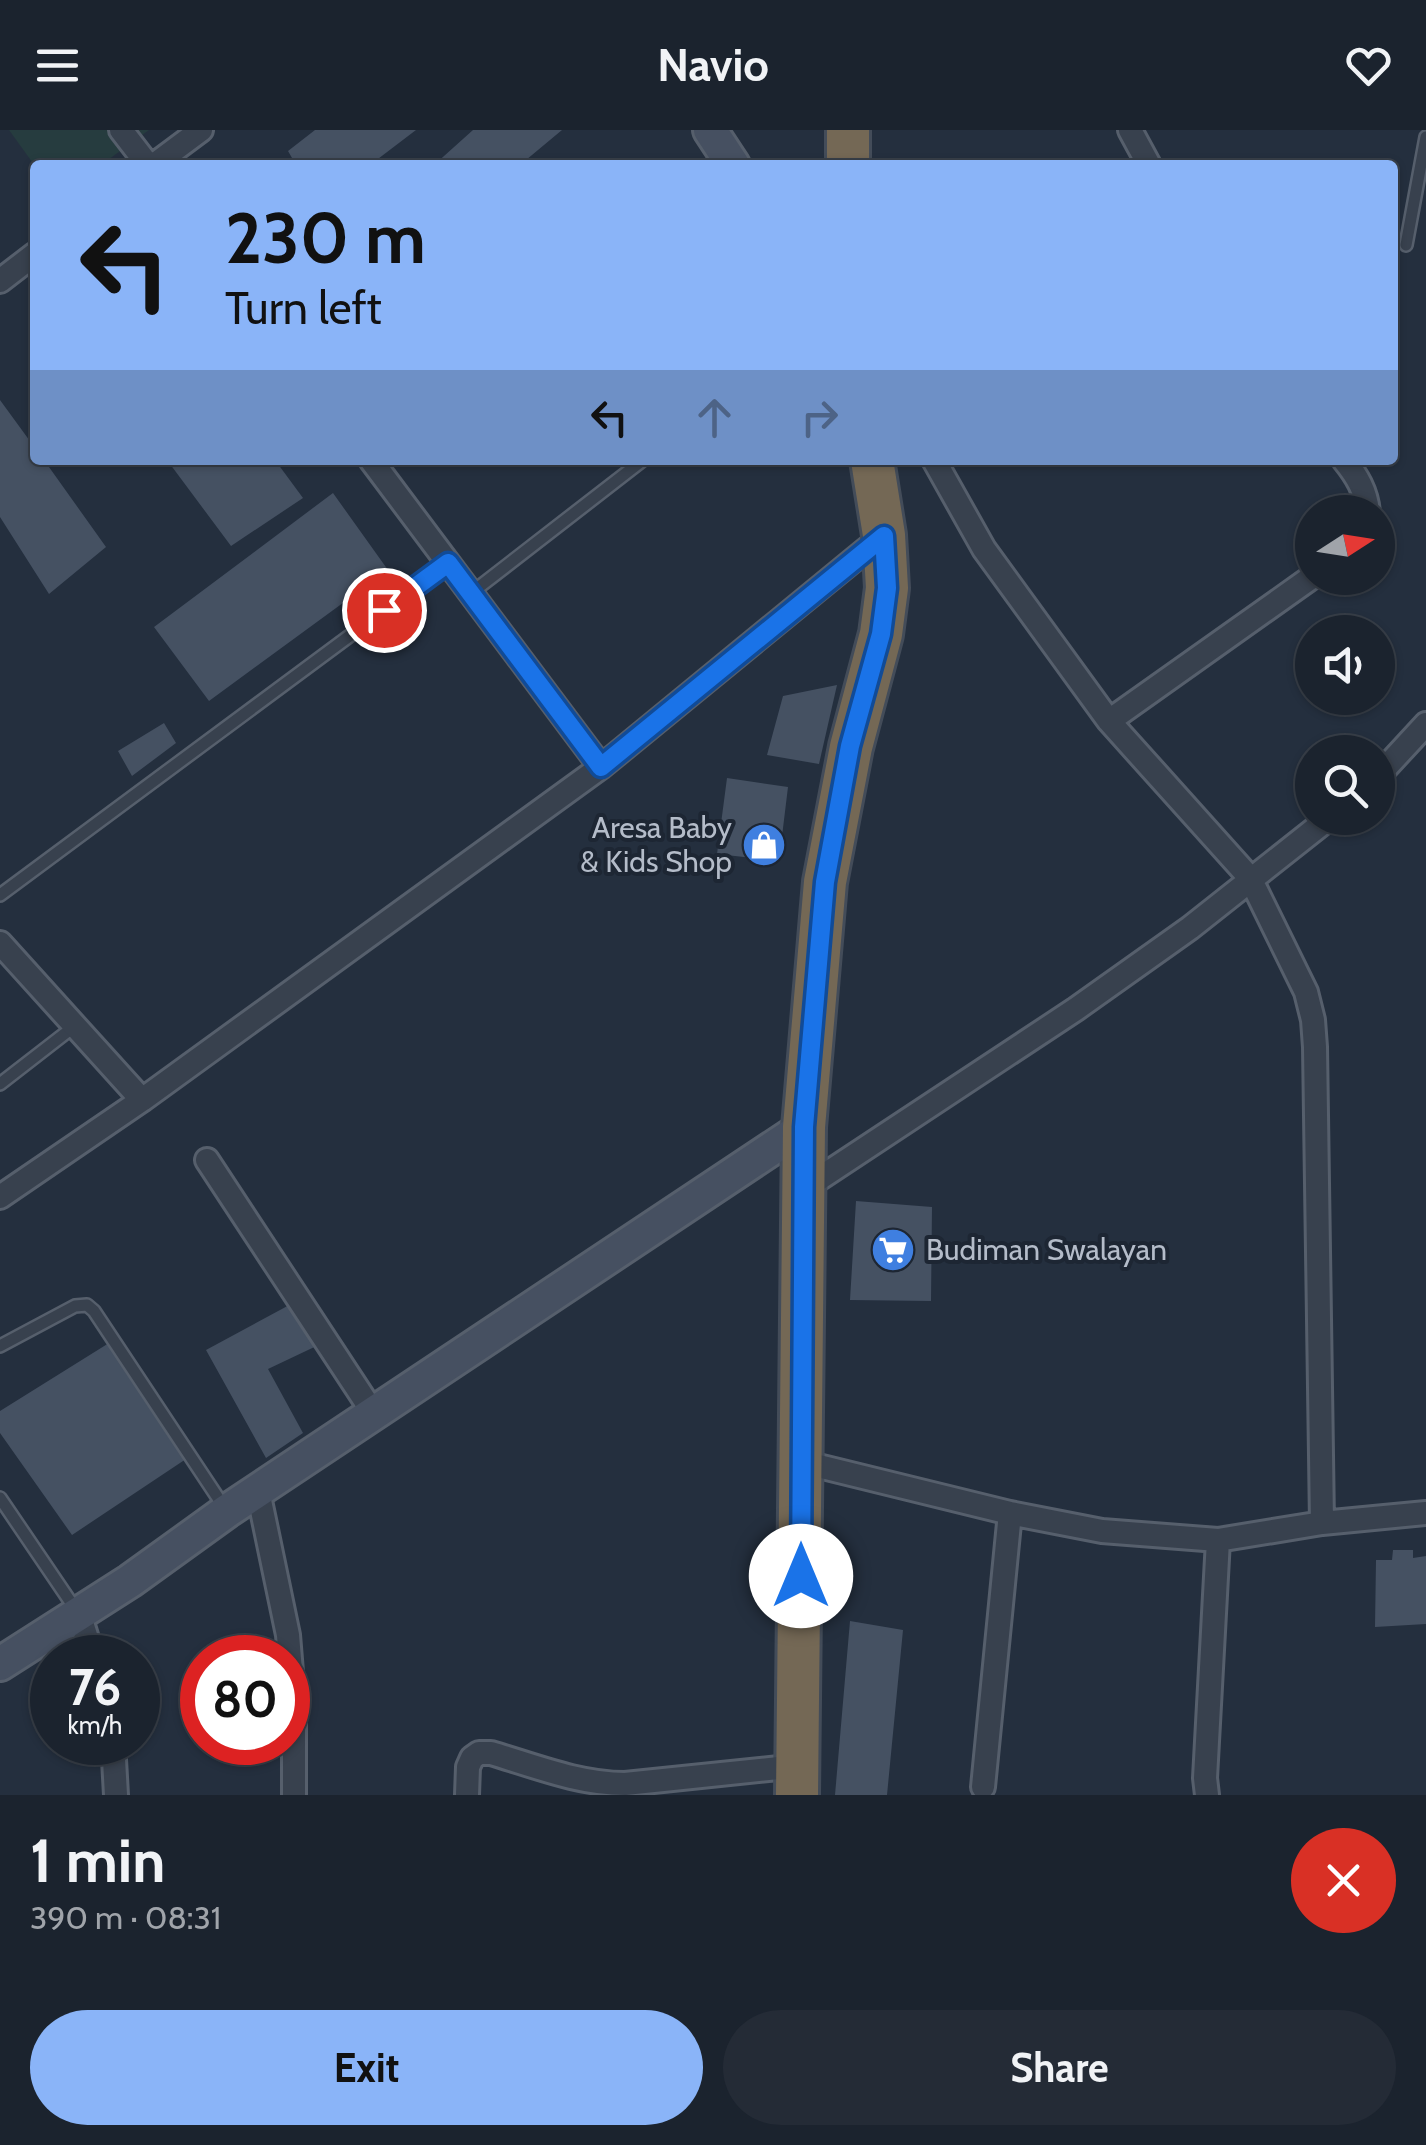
<!DOCTYPE html>
<meta charset="utf-8">
<style>
body{margin:0;font-family:Cabin,sans-serif;background:#242b36;color:#f1f3f6;height:100vh;display:flex;flex-direction:column;font-size:38px;white-space:nowrap}
*{box-sizing:border-box;margin:0}
p{font-size:32px;color:#a0a4aa}
.icon{flex:none;width:55px;height:55px;fill:none;stroke:currentColor;stroke-width:2;stroke-linecap:round;stroke-linejoin:round}
.map{position:relative;height:1665px;overflow:hidden}
.side{display:flex;flex-direction:column;background:#1b232e;flex:1}
.side>*{flex:none}
.guide{position:absolute;left:30px;top:30px;width:1368px;height:305px;border-radius:10px;box-shadow:0 2px 8px #0004,0 0 0 2px #39404a;background:#8ab4f8;color:#111;overflow:hidden}
.needle{width:65px;rotate:78deg}
.controls{position:absolute;left:1295px;top:365px;display:grid;gap:20px}
.controls a{display:grid;place-items:center;width:100px;height:100px;border-radius:50%;background:#1b232e;box-shadow:0 2px 8px #0004,0 0 0 2px #39404a;font-size:50px}
.speed{position:absolute;left:30px;top:1505px;display:flex;gap:20px;font-size:50px;font-weight:700;text-align:center}
.speed>*{display:grid;place-content:center;width:130px;height:130px;border-radius:50%;background:#1b232e;box-shadow:0 2px 8px #0004,0 0 0 2px #39404a;line-height:1}
.speed small{font-size:25px;font-weight:400}
.speed .limit{border:15px solid #d22;background:#fff;color:#111}
.pin{position:absolute;display:grid;place-items:center;width:85px;height:85px;color:#fff;margin:-42px;border:5px solid #fff;border-radius:50%;box-shadow:0 2px 10px #0007}
.me{position:absolute;width:110px;margin:-55px;rotate:0deg;stroke-linejoin:round;filter:drop-shadow(0 0 8px #0008)}
.turn{display:flex;align-items:center;gap:35px;height:210px;padding:0 30px;font-size:45px}
.turn .icon{width:130px;height:130px;stroke-width:2.5}
.turn b{display:block;font-size:70px;line-height:85px}
.lanes{display:flex;align-items:center;height:95px;padding:0 30px;background:#0003;justify-content:center;gap:50px;direction:ltr}
.lanes .off{opacity:.35}
.round{display:grid;place-items:center;flex:none;width:105px;height:105px;border-radius:52px;background:#242b36}
.summary{display:flex;align-items:center;justify-content:space-between;height:170px;padding:0 30px}
h1{font-size:60px;font-weight:700;line-height:75px}
.action{display:flex;gap:20px;margin-top:auto;padding:20px 30px}
.action a{flex:1;height:115px;border-radius:60px;background:#8ab4f8;color:#111;font-size:40px;font-weight:700;line-height:115px;text-align:center}
.action a+a{background:#242b36;color:#f1f3f6}
header{display:flex;justify-content:space-between;align-items:center;height:130px;padding:0 30px;background:#1b232e;font-size:45px;font-weight:700}
.map>svg:first-child{display:block}
.green{fill:#263c3f}
.building{fill:#455162}
.lines{fill:none;stroke-linecap:round;stroke-linejoin:round}
.lane-casing{stroke:#565f6c;stroke-width:16}
.street-casing{stroke:#565f6c;stroke-width:28}
.secondary-casing{stroke:#565f6c;stroke-width:38}
.highway-casing{stroke:#434c59;stroke-width:48}
.lane{stroke:#38414e;stroke-width:11}
.street{stroke:#38414e;stroke-width:22}
.secondary{stroke:#465061;stroke-width:32}
.highway{stroke:#746855;stroke-width:42}
.route-casing{stroke:#114b97;stroke-width:25}
.route{stroke:#1a73e8;stroke-width:18}
.labels{text-anchor:middle;stroke-width:8;stroke-linejoin:round;paint-order:stroke}
.poi-label{font-size:30px;fill:#b4bcc9;stroke:#1d2633;text-anchor:end}
</style>
<header><svg class="icon" aria-label="menu" viewBox="0 0 24 24"><path d="M4 6h16M4 12h16M4 18h16"/></svg>Navio<svg class="icon" aria-label="heart" viewBox="0 0 24 24"><path d="M12 20l-8-8c-3-5 5-10 8-4 3-6 11-1 8 4z"/></svg></header>
<div class="map">
<svg width="1426" height="1665" viewBox="0 0 1426 1665">
<rect width="100%" height="100%" fill="#242f3e"/>
<path class="green" d="M9 0H149L101 35 35 36Z"/>
<path class="building" d="M315 0H416L370 35H296L288 21Z
M473 0H562L520 35H434Z
M0 270 35 318V330H44L106 417 49 464 0 387Z
M167 330H275L303 368 231 416Z
M333 363 388 440 209 571 154 497Z
M837 555 819 634 767 625 783 566Z
M164 593 176 613 132 646 118 621Z
M727 648 788 657 779 731 717 724Z
M856 1071 932 1077 931 1171 850 1170Z
M306 1166 327 1211 268 1239 303 1303 266 1328 206 1220Z
M117 1208 195 1323 72 1405 0 1303V1281Z
M1393 1420H1413V1428L1426 1426V1494L1375 1497 1376 1430H1392Z
M850 1491 903 1500 887 1665H835Z"/>
<g class="lines">
<g class="lane-casing">
<path id="lane" d="M1406 115 1426 7
M470 464 643 330
M0 765 448 433
M0 954 76 895
M0 1216 75 1176 87 1175 94 1181 226 1380
M0 1368 76 1480"/>
</g>
<g class="street-casing">
<path id="street" d="M121 0 148 35
M1130 0 1149 35
M154 35 201 0
M0 151 35 124
M371 330 601 637
M934 330 984 419 1109 591 1250 748 1306 862 1313 890 1315 917 1322 1393
M1344 330C1357 346 1366 361 1368 382
M1109 591 1312 447
M1378 646 1426 594
M0 813 142 970
M207 1030 374 1284
M802 1060 1076 879 1190 798 1329 688
M0 1067 142 970 601 637 884 405
M802 1332 1010 1383 1102 1401 1218 1410 1322 1393 1426 1383
M258 1361 288 1505 294 1579V1665
M79 1483 93 1528
M113 1612 116 1665
M983 1657 1010 1383
M467 1665 468 1637 472 1628 479 1623H491C535 1636 579 1654 625 1654L798 1636
M1207 1665 1205 1648 1218 1410"/>
</g>
<g class="secondary-casing">
<path id="secondary" d="M710 0 733 35
M0 1534 130 1451 227 1381 804 997"/>
</g>
<g class="highway-casing">
<path id="highway" d="M848 0V35
M797 1665 804 997 825 752 851 617 881 504 887 458 884 405 872 330"/>
</g>
<use href="#lane" class="lane"/>
<use href="#street" class="street"/>
<use href="#secondary" class="secondary"/>
<use href="#highway" class="highway"/>
</g>
<g class="lines">
<g class="route-casing">
<path id="route" d="M384 480 448 433 601 637 884 406 887 458 881 504 850 616 825 752 804 997 801 1446"/>
</g>
<use href="#route" class="route"/>
</g>
<defs>
<g id="shop-disc" transform="scale(2.25)"><circle r="9.5" fill="#3f7fe0" stroke="#1d2633"/><path d="M-5-2.5h2.3a2.7 3.5 0 0 1 5.4 0H5L5.5 6h-11ZM-1.5-2.5h3a1.5 2.3 0 0 0-3 0Z" fill="#fff"/></g>
<g id="supermarket-disc" transform="scale(2.25)"><circle r="9.5" fill="#3f7fe0" stroke="#1d2633"/><path d="M-6-5.5h2.5l.6 2H6L4.5 2H-2.5L-4.4-4H-6ZM-1.5 3.2a1.3 1.3 0 1 0 .1 0ZM3 3.2a1.3 1.3 0 1 0 .1 0Z" fill="#fff"/></g>
</defs>
<g fill-rule="evenodd">
<use href="#shop-disc" x="764" y="715"/>
<use href="#supermarket-disc" x="893" y="1120"/>
</g>
<g class="labels">
<g class="poi-label">
<text x="732" y="708">Aresa Baby<tspan x="732" dy="34">&amp; Kids Shop</tspan></text>
<text x="926" y="1130" text-anchor="start">Budiman Swalayan</text>
</g>
</g>
</svg>
<div class="controls">
<a><svg class="needle" viewBox="-14 -14 28 28"><path d="M0-13l5 13h-10z" fill="#e53935"/><path d="M0 13l5-13h-10z" fill="#a0a4aa"/></svg></a>
<a><svg class="icon" aria-label="sound" viewBox="0 0 24 24"><path d="M4 9h4l5-4v14l-5-4H4zM17 9q2 3 0 6"/></svg></a>
<a><svg class="icon" aria-label="search" viewBox="0 0 24 24"><circle cx="10" cy="10" r="6"/><path d="M15 15l6 6"/></svg></a>
</div>
<div class="speed"><div>76<small>km/h</small></div><div class="limit">80</div></div>
<div class="pin" style="left:384px;top:480px;background:#d93025"><svg class="icon" aria-label="arrive" viewBox="0 0 24 24"><path d="M6 21V4h12l-3 4 3 4H6"/></svg></div>
<svg class="me" style="left:801px;top:1446px" viewBox="-20 -20 40 40"><circle r="19" fill="#fff"/><path d="M0-13L10 11 0 6-10 11z" fill="#1a73e8"/></svg>
<div class="guide">
<div class="turn"><svg class="icon" aria-label="left" viewBox="0 0 24 24"><path d="M17 20v-9H6M10 6l-5 5 5 5"/></svg><div><b>230 m</b>Turn left</div></div>
<div class="lanes"><svg class="icon" aria-label="left" viewBox="0 0 24 24"><path d="M17 20v-9H6M10 6l-5 5 5 5"/></svg><svg class="icon off" aria-label="ahead" viewBox="0 0 24 24"><path d="M12 20V5M6 11l6-6 6 6"/></svg><svg class="icon off" aria-label="right" viewBox="0 0 24 24"><path d="M7 20v-9h11M14 6l5 5-5 5"/></svg></div>
</div>
</div>
<section class="side">
<div class="summary"><div><h1>1 min</h1><p>390 m · 08:31</p></div><a class="round" style="background:#d93025;color:#fff"><svg class="icon" aria-label="close" viewBox="0 0 24 24"><path d="M6 6l12 12M18 6L6 18"/></svg></a></div>
<div class="action"><a>Exit</a><a>Share</a></div>
</section>
